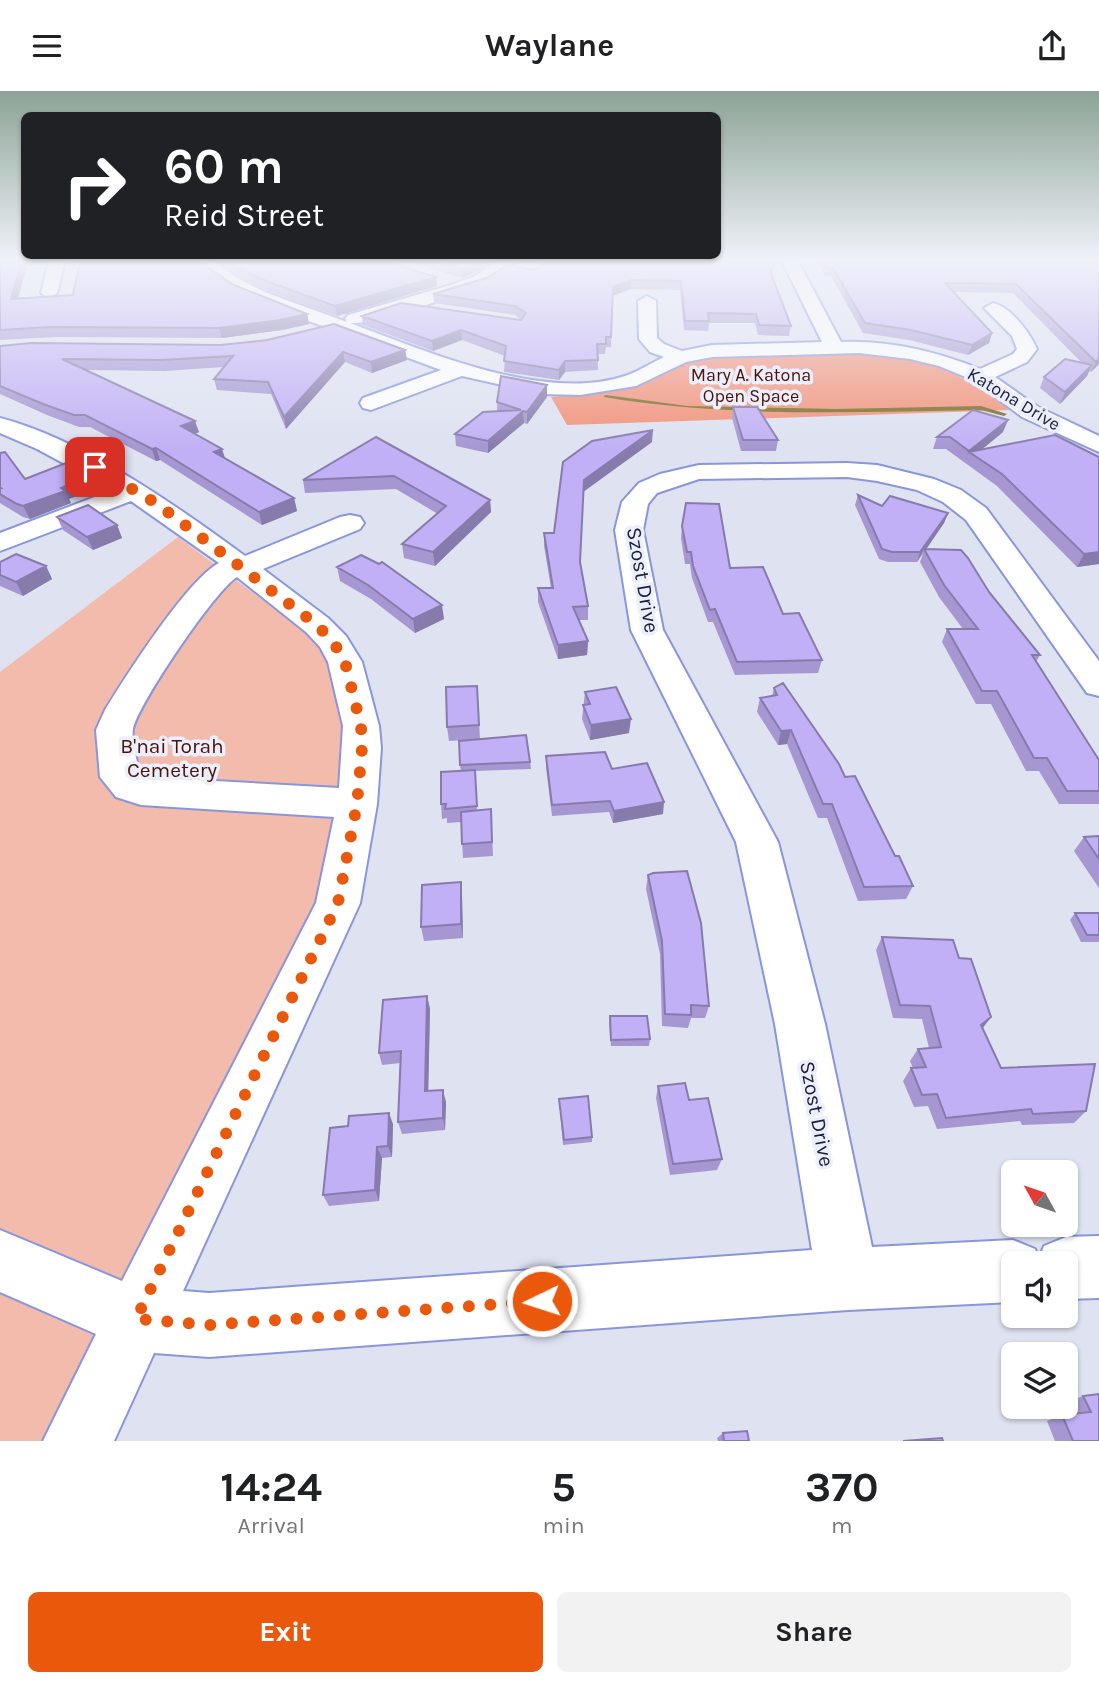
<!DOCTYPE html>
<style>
body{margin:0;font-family:Karla,sans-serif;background:#f2f2f2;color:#202124;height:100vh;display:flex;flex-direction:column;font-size:26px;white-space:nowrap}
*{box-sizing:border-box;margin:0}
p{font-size:23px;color:#757577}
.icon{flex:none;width:38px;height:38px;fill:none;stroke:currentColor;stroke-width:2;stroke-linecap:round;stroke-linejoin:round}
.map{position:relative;height:1350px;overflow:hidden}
.details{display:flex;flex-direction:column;background:#fff;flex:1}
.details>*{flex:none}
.guide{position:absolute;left:21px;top:21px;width:700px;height:147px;border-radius:10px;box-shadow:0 2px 5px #0004;background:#202124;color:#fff;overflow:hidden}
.needle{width:46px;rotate:310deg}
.buttons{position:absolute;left:1001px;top:1069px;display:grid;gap:14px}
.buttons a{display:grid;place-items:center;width:77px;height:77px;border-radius:10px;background:#fff;box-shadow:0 2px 5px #0004;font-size:35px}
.pin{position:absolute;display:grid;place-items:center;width:60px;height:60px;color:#fff;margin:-30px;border-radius:14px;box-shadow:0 4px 10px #0006}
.me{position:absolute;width:77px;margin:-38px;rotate:266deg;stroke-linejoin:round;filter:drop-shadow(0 0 5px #0008)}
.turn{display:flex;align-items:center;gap:24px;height:147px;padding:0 28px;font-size:32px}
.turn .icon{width:91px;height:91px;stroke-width:2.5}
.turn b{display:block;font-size:49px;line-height:60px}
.eta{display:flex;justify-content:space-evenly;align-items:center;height:119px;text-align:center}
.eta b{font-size:42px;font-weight:700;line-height:49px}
.action{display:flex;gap:14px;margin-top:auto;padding:14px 28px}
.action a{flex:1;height:80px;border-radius:10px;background:#ea580c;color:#fff;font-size:28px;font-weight:700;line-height:80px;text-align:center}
.action a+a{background:#f2f2f2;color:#202124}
header{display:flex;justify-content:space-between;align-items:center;height:91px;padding:0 28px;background:#fff;font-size:32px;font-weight:700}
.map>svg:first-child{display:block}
.green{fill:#f3bbac}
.forest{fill:#f29178}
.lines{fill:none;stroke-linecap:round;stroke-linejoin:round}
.stream{fill:#796924;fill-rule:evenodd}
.minor-casing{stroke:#8995dd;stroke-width:4}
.minor{fill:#fff;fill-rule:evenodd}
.wall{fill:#a697d3}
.shaded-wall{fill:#877bac}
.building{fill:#c1b0f5;stroke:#877bac;stroke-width:2}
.route{stroke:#ea580c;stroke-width:12;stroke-dasharray:0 21.6}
.labels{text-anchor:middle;stroke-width:7;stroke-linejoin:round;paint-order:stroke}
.far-park-label{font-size:18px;fill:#4e1304;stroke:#ebeffe}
.far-street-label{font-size:18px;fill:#1a1e3a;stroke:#ebeffe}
.street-label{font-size:21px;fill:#1a1e3a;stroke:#ebeffe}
.park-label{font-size:21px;fill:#4e1304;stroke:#ebeffe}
</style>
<header><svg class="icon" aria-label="menu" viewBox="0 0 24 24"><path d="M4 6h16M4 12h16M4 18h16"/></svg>Waylane<svg class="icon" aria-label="share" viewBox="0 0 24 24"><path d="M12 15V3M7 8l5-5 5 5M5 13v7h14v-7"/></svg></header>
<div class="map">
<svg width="1099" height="1350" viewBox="0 0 1099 1350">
<rect width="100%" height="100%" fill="#dee2f1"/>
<path class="green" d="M178 446 322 553 348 603 347 656 319 810 51 1350H0V581Z"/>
<path class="forest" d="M861 261C927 266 958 279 1010 319L567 334 551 306 636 296 675 274 710 264Z"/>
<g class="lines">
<path class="stream" d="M606 304 687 315 836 318 981 315 1007 323 1004 325 981 319C856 321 728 327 604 306V305Z"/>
<g class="minor-casing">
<path id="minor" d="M49 170H65L57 202 49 207 41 202Z
M198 170H216L235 186 267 202 347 231 345 228 348 224 454 193 475 185 498 170H515C508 179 499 185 489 190 469 201 370 235 350 232 426 260 544 312 625 285 638 281 651 272 664 266L650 261 639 248 638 210 647 205 656 210 657 247 664 253 682 260 712 254 822 251 782 170H798L841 251C889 249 935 260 980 278L1013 263 1017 258 1012 245 984 217 993 212C1012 217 1029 241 1037 258L1027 271 995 286 1038 316 1099 345V361L1022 326 973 289 939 275 910 268 859 262 712 266 686 271 636 295 580 304 542 303 462 285 371 319 363 317 360 312 363 307 441 279 255 210 223 192Z
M0 327C82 348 177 415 245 465L340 426 350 424 360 426 364 432 360 438 263 478 328 527 346 545 362 571 379 635 381 657 377 713 360 812 183 1200 209 1202 812 1159 775 933 736 751 631 539 615 439 622 411 639 392 660 383 699 374 847 372 877 374 934 388 961 399 986 417 1099 570V605L1087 602 966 429 943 411 917 399 877 390 847 386 699 388 657 402 648 413 643 439 663 539 778 751 825 933 872 1156 1013 1149 1035 1158 1039 1168 1044 1155 1066 1146 1099 1145V1207L1066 1208V1172H1013V1211L848 1219 209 1266 154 1262 114 1350H43L96 1243 0 1201V1139L122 1190 316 812 334 726 141 714 116 706 100 686 96 639 105 619C126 585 187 489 219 472L131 410 0 460V442L113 399 37 358 0 342ZM237 486 306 541 320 556 328 571 343 635 339 697 144 686 139 681C137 668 131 650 133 638 138 613 216 498 237 486Z"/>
</g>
<use href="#minor" class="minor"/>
</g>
<path class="wall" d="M2 170H28L18 208 73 204 206 175 234 194 307 223 309 233 282 239 222 247 55 246 0 249V175Z
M220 170H384L437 195 337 225 268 200 236 184Z
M405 170H485V177L463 187Z
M817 170H1049L1099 273 1091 281 1089 280 1087 285 1060 313 1040 297 1044 286 1082 272 1013 202 954 201 992 242 989 252 968 264 909 249 863 242 831 185H825Z
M774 175 772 183 771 184 791 235 789 245 758 244 755 232H709L708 240 684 239 680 199 631 198 612 205 611 256H606L605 263H598V279L565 281 559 289 504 281 505 265 462 249 433 260 363 234 362 225 521 229 515 224 434 212 433 203 533 179Z
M0 255 405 259 407 269 372 282 345 271 286 338 271 303 217 299 214 288 224 276 165 280 86 279 199 341 195 343 225 367 294 407 297 420 262 434 160 369 156 370 90 336H79L47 324 0 303Z
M547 306 527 333 524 332 488 362 456 355 455 343 497 320V311Z
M733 316 778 349 776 360H741L732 327Z
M1003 341 982 358 1099 366V473L1077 476 997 395 946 358H933L937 346Z
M376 346 490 409 491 421 435 475 404 467 402 453 438 423 396 398 305 402 303 389Z
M652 351 583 401 580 473 588 515V529H579L588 550 587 564 558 568 538 511V497H551L544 455V442H554L563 371Z
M0 362 25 388 79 404 69 408 71 412 30 428 23 426 0 412Z
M858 404 882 415 948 422 944 432 926 458 989 501 1040 564 1036 571 1099 669V713H1059L1039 680H1026L991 613H976L942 551 947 538H963L939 506 920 471 923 463 917 471H888L879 468 855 414Z
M57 426 117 434 122 447 93 459 63 439Z
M682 435 783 523 822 569 818 582 735 584 713 531H708L692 487 690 473H685L681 447Z
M0 471 46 475 52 488 23 505 0 495Z
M337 476 444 528 415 542 371 508 340 490Z
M477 595 480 648 449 650 447 636Z
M774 597 845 686 913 795 906 808 858 810 827 727H818L787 653 778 654 757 621 760 607 772 605Z
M585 601 629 642 590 649 582 628Z
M546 665 612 678 663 723 613 732 609 721 552 725 546 676Z
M530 671 531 678 475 680 477 719 491 718 493 765 463 767 461 731 447 732V727L442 728 441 713 461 680 460 674Z
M1099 745V797L1074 760 1084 746Z
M648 784 709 915 705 927H691L688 937 662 935 660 863 646 798Z
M462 805 463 847 424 850 421 836Z
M1075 822H1099V851H1081L1070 829Z
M882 846 959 867 991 926 982 938 1001 977 1086 1020 1074 1032 1022 1034 1020 1030 937 1038 928 1015 914 1016 903 990 911 977H913L910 970 918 958 929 957 922 928 893 927 876 859Z
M427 905 430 918 428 1000 446 1011 445 1039 402 1043 398 1031 400 972 382 974 379 962Z
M610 925 650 948 649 955H611L609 932Z
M658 995 689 1009 722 1068 717 1079 670 1084 656 1007Z
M559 1008 592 1046V1051L563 1054Z
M393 1033 392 1066 382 1067 379 1110 329 1115 323 1104Z
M1099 1303V1350H1055L1047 1330 1062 1324 1073 1323 1067 1311 1083 1305Z
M723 1342 749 1350H718L717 1347Z"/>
<path class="shaded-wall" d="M22 170H28L15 218 11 208Z
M481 170H485V177L463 187 462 178Z
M774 175 772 183 767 186 769 177Z
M436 186 437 195 337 225 335 215Z
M632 189 631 198 612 205 613 196Z
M307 223 309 233 282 239 222 247 219 237Z
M461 239 462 249 433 260 432 250Z
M992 242 989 252 968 264 972 254Z
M405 259 407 269 372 282 371 271Z
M343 261 345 271 286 338 284 326Z
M1099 267V273L1091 281 1096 271Z
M565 270V281L559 289V279Z
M1092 274 1087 285 1060 313 1065 301Z
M547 294V306L527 333V321Z
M523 320 524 332 488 362V350Z
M1008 329 1003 341 974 365 969 361 964 372 969 360Z
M195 330 199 341 185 347 181 335Z
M653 339 652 351 583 401 584 389Z
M156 357 160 369 156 370 152 358Z
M222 358 226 370 214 361Z
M66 372 79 404 69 408 71 412 30 428 23 415 61 397Z
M294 407 297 420 262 434 259 421Z
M490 409 491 421 435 475 433 461Z
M948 422 944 432 925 460 924 458 917 471 920 461Z
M117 434 122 447 93 459 87 446Z
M1099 461V473L1077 476 1084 463Z
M46 475 52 488 23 505 16 491Z
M442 514 444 528 415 542 413 528Z
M588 550 587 564 558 568V554Z
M631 628 629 642 590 649 591 634Z
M791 639 787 653 778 654 781 640Z
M664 711 663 723 613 732 614 720Z
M461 791 462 805 463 847 461 833Z
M427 905 430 918 428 1012 425 1000Z
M991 926 981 939V934Z
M443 999 446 1011 445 1039 443 1027Z
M389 1022 393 1033 392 1066 388 1055Z
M377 1056 382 1067 379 1110 375 1099Z"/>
<path class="building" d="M2 170H22L11 208 73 204 80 170H201L206 175 234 194 307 223 280 229 219 237 51 236 0 239V175Z
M229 170H384L436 186 335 215 266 190 234 175Z
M435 170H481L462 178Z
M550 170H772L774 175 769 177 791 235 759 234 756 223 708 222 709 230H685L681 190 632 189 613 196 611 246H606V253H597L598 269 565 270 559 279 504 270 506 255 461 239 432 250 362 225 401 212 521 229 526 222 515 215 433 203 486 187 508 174 533 179Z
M823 170 1099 171V267L1096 271 1016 193 945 192 992 242 972 254 911 239 865 232 833 177H827Z
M334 233 405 259 371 271 343 261 284 326 268 291 214 288 233 265 162 269 62 268 195 330 181 335 222 358 214 361 294 407 259 421 156 357 152 358 85 324H74L43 313 0 295V255L31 252 221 254 267 249Z
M1065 268 1092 274 1065 301 1044 286Z
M501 285 547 294 527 321 523 320 488 350 455 343 483 321 521 319 497 311Z
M733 316H757L778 349H743Z
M973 319 1008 329 969 360 950 346H937Z
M653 339 584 389 580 471 588 515 573 516 588 550 558 554 538 497H553L544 442H554L563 371 592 350Z
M1055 344 1099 366V461L1084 463 1002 383 969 361Z
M376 346 490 409 433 461 402 453 446 415 394 385 303 389Z
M5 361 25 388 66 372 74 392 61 397 65 400 23 415 17 413 0 403V397H1L0 396V362Z
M858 404 882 415 890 405 948 422 920 461H892L882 458Z
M686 412 719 413 730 477 763 476 783 523 799 522 822 569 737 571 715 518 710 519 693 475 691 461H687L682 435Z
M88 414 117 434 87 446 57 426Z
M924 458 961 459 968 467 989 501 1040 564H1032L1099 669V700H1067L1047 667H1034L997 600H982L947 538H978L944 494Z
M16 463 46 475 16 491 0 484V471Z
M361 464 379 473 382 471 442 514 413 528 368 494 337 476Z
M783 592 839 673 845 686 855 685 895 765H899L913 795 864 796 832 713H823L791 639 781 640 760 607 777 604 774 597Z
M477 595 479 634 447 636 446 596Z
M616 596 631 628 591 634 583 614 590 613 585 601Z
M526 644 530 671 460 674 459 650Z
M605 661 612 678 647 672 664 711 614 720 610 710 552 714 546 665Z
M475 679 477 715 445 718 446 713H441V681Z
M491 718 492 751 462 753 461 721Z
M1099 745V768L1084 746Z
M687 780 701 832 709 915 691 914V924L665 923 662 850 648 784 653 782Z
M461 791V833L421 836 422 794Z
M1075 822H1099V844H1087Z
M882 846 953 849 959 867 971 868 991 926 981 934 1001 977 1095 973 1086 1020 1033 1023 1031 1018 946 1027 937 1003 922 1004 911 977 926 976 918 958 941 956 930 915 900 914Z
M427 905 425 1000 443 999V1027L398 1031 401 960 379 962 383 909Z
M610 925H647L650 948 611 949Z
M685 992 689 1009 708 1007 722 1068 673 1073 658 995Z
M588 1005 592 1046 564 1049 559 1008Z
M389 1022 388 1055 377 1056 375 1099 323 1104 330 1037 348 1035 349 1025Z
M1099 1303V1350H1073L1062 1324 1091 1321 1083 1305Z
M747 1340 749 1350H724L723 1342Z
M942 1347 943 1350H903Z"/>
<linearGradient id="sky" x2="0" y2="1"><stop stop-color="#8ca396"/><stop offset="0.47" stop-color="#f0f2f9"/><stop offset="1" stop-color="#f0f2f9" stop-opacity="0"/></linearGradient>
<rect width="1099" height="359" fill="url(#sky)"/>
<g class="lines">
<path class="route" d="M95 376 156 412 317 534 334 552 345 571 361 635 362 657 357 713 338 812 136 1228 209 1234 542 1210"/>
</g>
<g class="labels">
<g class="far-park-label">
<text x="751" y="290">Mary A. Katona<tspan x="751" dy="21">Open Space</tspan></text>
</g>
<g class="far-street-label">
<text transform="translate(1014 308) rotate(31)" y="6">Katona Drive</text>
</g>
<g class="street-label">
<text transform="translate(643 489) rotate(80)" y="7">Szost Drive</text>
<text transform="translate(817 1023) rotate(79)" y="7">Szost Drive</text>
</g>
<g class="park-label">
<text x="172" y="662">B'nai Torah<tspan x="172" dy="24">Cemetery</tspan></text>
</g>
</g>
</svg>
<div class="buttons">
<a><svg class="needle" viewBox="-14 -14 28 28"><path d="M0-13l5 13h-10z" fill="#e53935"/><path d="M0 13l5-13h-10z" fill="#757577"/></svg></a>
<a><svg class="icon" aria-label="sound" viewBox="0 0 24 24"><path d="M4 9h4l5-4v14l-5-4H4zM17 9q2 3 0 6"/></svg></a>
<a><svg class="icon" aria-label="layers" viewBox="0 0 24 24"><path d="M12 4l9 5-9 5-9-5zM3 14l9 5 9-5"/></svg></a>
</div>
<div class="pin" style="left:95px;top:376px;background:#d93025"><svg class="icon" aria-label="arrive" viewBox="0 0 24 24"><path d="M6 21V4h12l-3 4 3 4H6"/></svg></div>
<svg class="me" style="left:542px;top:1210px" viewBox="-20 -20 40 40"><circle r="17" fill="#ea580c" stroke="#fff" stroke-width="3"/><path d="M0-11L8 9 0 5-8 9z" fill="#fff"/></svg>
<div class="guide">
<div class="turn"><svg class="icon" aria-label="right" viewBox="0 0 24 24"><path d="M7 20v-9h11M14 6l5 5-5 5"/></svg><div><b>60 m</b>Reid Street</div></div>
</div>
</div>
<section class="details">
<div class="eta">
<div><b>14:24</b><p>Arrival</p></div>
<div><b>5</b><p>min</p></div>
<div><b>370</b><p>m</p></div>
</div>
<div class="action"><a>Exit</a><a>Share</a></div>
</section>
